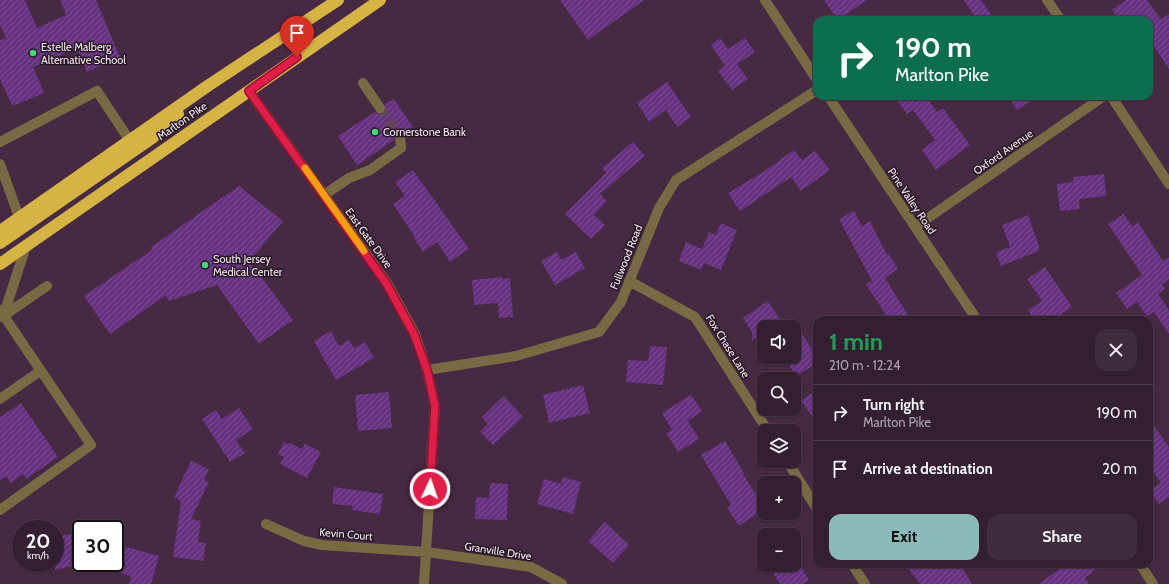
<!DOCTYPE html>
<meta charset="utf-8">
<style>
body{margin:0;font-family:Cabin,sans-serif;background:#3f2c3e;color:#f1f3f6;height:100vh;display:flex;flex-direction:column;font-size:15px;white-space:nowrap}
*{box-sizing:border-box;margin:0}
p{font-size:13px;color:#a9a2ac}
.icon{flex:none;width:22px;height:22px;fill:none;stroke:currentColor;stroke-width:2;stroke-linecap:round;stroke-linejoin:round}
.map{position:relative;flex:1;overflow:hidden}
.panel{position:absolute;left:813px;top:316px;width:340px;height:252px;display:flex;flex-direction:column;background:#341f32;border-radius:12px;box-shadow:0 1px 3px #0004,0 0 0 1px #4e3d4d}
.panel>*{flex:none}
.hud{position:absolute;left:813px;top:16px;width:340px;height:84px;border-radius:12px;box-shadow:0 1px 3px #0004,0 0 0 1px #4e3d4d;background:#0b6e4f;color:#fff;overflow:hidden}
.controls{position:absolute;left:757px;top:320px;display:grid;gap:8px}
.controls a{display:grid;place-items:center;width:44px;height:44px;border-radius:8px;background:#341f32;box-shadow:0 1px 3px #0004,0 0 0 1px #4e3d4d;font-size:20px}
.speed{position:absolute;left:12px;top:520px;display:flex;gap:8px;font-size:20px;font-weight:700;text-align:center}
.speed>*{display:grid;place-content:center;width:52px;height:52px;border-radius:50%;background:#341f32;box-shadow:0 1px 3px #0004,0 0 0 1px #4e3d4d;line-height:1}
.speed small{font-size:10px;font-weight:400}
.speed .limit{border:2px solid #111;border-radius:6px;background:#fff;color:#111}
.pin{position:absolute;display:grid;place-items:center;width:34px;height:34px;color:#fff;margin:-41px -17px;border-radius:50% 50% 50% 0;rotate:-45deg;box-shadow:0 0 4px #0007}
.pin .icon{rotate:45deg}
.me{position:absolute;width:44px;margin:-22px;rotate:3deg;stroke-linejoin:round;filter:drop-shadow(0 0 3px #0008)}
.turn{display:flex;align-items:center;gap:14px;height:84px;padding:0 16px;font-size:18px}
.turn .icon{width:52px;height:52px;stroke-width:2.5}
.turn b{display:block;font-size:28px;line-height:34px}
.round{display:grid;place-items:center;flex:none;width:42px;height:42px;border-radius:12px;background:#3f2c3e}
.headline{display:flex;align-items:center;justify-content:space-between;height:68px;padding:0 16px}
h1{font-size:24px;font-weight:700;line-height:30px;color:#1e9e55}
.cta{display:flex;gap:8px;margin-top:auto;padding:8px 16px}
.cta a{flex:1;height:46px;border-radius:12px;background:#8bbbb9;color:#111;font-size:16px;font-weight:700;line-height:46px;text-align:center}
.cta a+a{background:#3f2c3e;color:#f1f3f6}
ul{padding:0;list-style:none}
li{display:flex;align-items:center;gap:12px;height:56px;padding:0 16px;border-top:1px solid #4e3d4d}
li div{flex:1}
li b{display:block;font-size:15px}
li em{font-style:normal}
.map>svg:first-child{display:block}
.building{fill:url(#building-hatch)}
.lines{fill:none;stroke-linecap:round;stroke-linejoin:round}
.minor-tunnel{stroke:#61455d;stroke-width:10;stroke-dasharray:10 5;stroke-linecap:butt}
.minor{stroke:#786b43;stroke-width:10}
.highway{stroke:#d5b444;stroke-width:12}
.route-casing{stroke:#92132f;stroke-width:10}
.route{stroke:#e11d48;stroke-width:7}
.slow{stroke:#f59e0b;stroke-width:7}
.poi-dot{fill:#41d77c;stroke:#251823;stroke-width:1.5}
.labels{text-anchor:middle;stroke-width:3;stroke-linejoin:round;paint-order:stroke}
.poi-label{font-size:11px;fill:#f9e6f5;stroke:#251823;text-anchor:start}
.street-label{font-size:11px;fill:#f9e6f5;stroke:#251823}
</style>
<div class="map">
<svg width="1169" height="584" viewBox="0 0 1169 584">
<defs>
<pattern id="building-hatch" width="6" height="6" patternUnits="userSpaceOnUse"><rect width="6" height="6" fill="#663281"/><path d="M-1 1l2-2M0 6l6-6M5 7l2-2" fill="none" stroke="#7d5093"/></pattern>
</defs>
<rect width="100%" height="100%" fill="#462942"/>
<path class="building" d="M0 0H25L37 28 66 15 60 0H96L120 57 87 72 77 48 33 67 44 93 12 106 0 79V40L6 38 0 25Z
M560 0H644L588 40Z
M824 0H867L838 20Z
M964 0H981L995 20H977Z
M1126 0H1147L1161 19 1169 14V69L1155 48 1149 53V20H1120L1112 10Z
M720 38 728 49 745 38 755 52 737 64 748 79 732 90 718 71 725 66 711 45Z
M667 82 691 117 677 127 666 110 649 122 637 103Z
M894 96H933L928 99 937 112 943 108 970 145 936 170 922 150 935 140 913 110 907 114Z
M1008 96H1039L1017 110Z
M394 99 413 127 405 132 402 130H397L394 134V140L357 165 338 136 375 112 378 114H383L386 110 385 104Z
M633 142 645 156 600 194 607 201 594 215 605 225 591 239 565 214 606 173 602 168Z
M794 150 802 160 815 151 830 170 801 191 791 177 740 211 728 193 763 172Z
M413 170 469 249 450 262 437 242 423 252 414 238 415 237 393 204 405 196 395 182Z
M1104 174 1106 196 1079 199 1080 209 1060 211 1057 184 1073 182V177Z
M239 186 283 221 248 263 257 271 293 320 259 344 217 285 169 301 166 295 110 334 84 296 152 250 151 247Z
M854 211 862 226 870 221 887 255 889 254 898 269 885 278 911 320H889L866 284 872 281 839 219Z
M1124 214 1132 226 1138 222 1163 261 1169 257V279L1162 284 1165 289 1158 294 1169 310V334L1154 312 1147 316 1137 302 1127 309 1116 293 1142 275 1108 224Z
M1028 215 1039 246V251L1001 266 996 252 1010 247 1002 225Z
M721 223 737 230 721 270 704 263 701 270 679 261 686 242 702 249 709 232 716 235Z
M557 252 561 260 576 252 585 268 555 285 541 261Z
M1045 267 1072 307 1053 320H1034L1028 310 1042 301 1027 279Z
M502 277V279L510 278 513 317 499 318 498 303 474 305 472 280Z
M768 301 781 321 772 327H764V332L752 340V332L743 318Z
M794 321 817 357V363L796 376 784 357H794Z
M331 331 339 346 349 340 354 348 365 342 374 358 336 380 314 341Z
M650 346 667 347 663 385 626 382 628 360 648 361Z
M583 385 590 413 549 423 543 395Z
M817 389V423L801 401Z
M389 392 392 428 358 431 355 395Z
M691 395 702 411 688 421 699 439 678 452 666 433 672 430 662 413Z
M504 396 523 417 493 445 480 432 488 424 482 417Z
M21 403 58 457 26 479 23 474 11 483 6 476 0 480V417Z
M239 408 253 429 236 440 245 453 230 462 202 419 216 410 222 419Z
M1149 419 1169 447V497L1159 504 1149 491 1161 483 1149 465Z
M725 441 744 473 743 474 764 507V509L739 526 727 508 731 505 701 455Z
M284 442 288 445 289 443 302 449 305 444 321 452 307 478 280 464 284 457 278 454Z
M191 461 209 469 204 480 209 482 191 519 201 521 198 542 206 543 203 561 173 557 181 501 174 497Z
M563 477 581 482 573 514 537 504 544 479 561 484Z
M490 483 508 484 507 520 475 519 476 497 489 498Z
M334 487 383 494 380 514 352 510 353 506 332 504Z
M605 522 629 545 613 563 588 541Z
M81 532V564L55 570V537Z
M115 544 159 556 151 584H129L131 576 115 571Z
M905 564H960L972 584H920Z
M1066 564H1103L1085 578 1089 584H1039Z
M768 565H800L809 580 803 584H780Z"/>
<g class="lines">
<path class="minor-tunnel" d="M380 108 400 136"/>
<path class="minor" d="M765 0 817 80
M1047 0 1061 20
M363 83 380 108
M249 91 387 283 415 334 427 370 435 406 424 584
M828 96 977 320
M1111 96 1169 184
M0 142 97 91 130 141
M0 164 19 217
M324 195 349 178 370 170 401 148 400 136
M915 227 1104 96
M629 281 695 317 768 431
M0 310 91 445 0 510
M2 317 47 286
M3 317 26 246
M427 370 516 356 599 332 621 302 659 208 676 180 817 90
M0 399 40 371
M787 461 817 509
M266 524 304 541 322 545 427 552 531 567 562 584
M852 564 865 584
M1140 564 1153 584"/>
<path class="highway" d="M0 231 209 85 338 0
M0 243 152 138 178 114
M0 264 380 0"/>
</g>
<g class="lines">
<g class="route-casing">
<path id="route" d="M297 57 249 91 386 283 414 334 427 370 435 406 430 489"/>
</g>
<use href="#route" class="route"/>
<path class="slow" d="M305 168 364 251"/>
</g>
<g class="poi-dot">
<circle cx="33" cy="53" r="4"/>
<circle cx="375" cy="132" r="4"/>
<circle cx="205" cy="265" r="4"/>
</g>
<g class="labels">
<g class="poi-label">
<text x="41" y="51">Estelle Malberg<tspan x="41" dy="13">Alternative School</tspan></text>
<text x="383" y="136">Cornerstone Bank</text>
<text x="213" y="263">South Jersey<tspan x="213" dy="13">Medical Center</tspan></text>
</g>
<g class="street-label">
<text transform="translate(182 121) rotate(-35)" y="4">Marlton Pike</text>
<text transform="translate(1003 152) rotate(-35)" y="4">Oxford Avenue</text>
<text transform="translate(912 201) rotate(56)" y="4">Pine Valley Road</text>
<text transform="translate(369 238) rotate(54)" y="4">East Gate Drive</text>
<text transform="translate(626 257) rotate(-68)" y="4">Fullwood Road</text>
<text transform="translate(728 346) rotate(58)" y="4">Fox Chase Lane</text>
<text transform="translate(346 534) rotate(5)" y="4">Kevin Court</text>
<text transform="translate(498 551) rotate(9)" y="4">Granville Drive</text>
</g>
</g>
</svg>
<div class="controls">
<a><svg class="icon" aria-label="sound" viewBox="0 0 24 24"><path d="M4 9h4l5-4v14l-5-4H4zM17 9q2 3 0 6"/></svg></a>
<a><svg class="icon" aria-label="search" viewBox="0 0 24 24"><circle cx="10" cy="10" r="6"/><path d="M15 15l6 6"/></svg></a>
<a><svg class="icon" aria-label="layers" viewBox="0 0 24 24"><path d="M12 4l9 5-9 5-9-5zM3 14l9 5 9-5"/></svg></a>
<a>+</a>
<a>−</a>
</div>
<div class="speed"><div>20<small>km/h</small></div><div class="limit">30</div></div>
<div class="pin" style="left:297px;top:57px;background:#d93025"><svg class="icon" aria-label="arrive" viewBox="0 0 24 24"><path d="M6 21V4h12l-3 4 3 4H6"/></svg></div>
<svg class="me" style="left:430px;top:489px" viewBox="-20 -20 40 40"><circle r="17" fill="#e11d48" stroke="#fff" stroke-width="3"/><path d="M0-11L8 9 0 5-8 9z" fill="#fff"/></svg>
<div class="hud">
<div class="turn"><svg class="icon" aria-label="right" viewBox="0 0 24 24"><path d="M7 20v-9h11M14 6l5 5-5 5"/></svg><div><b>190 m</b>Marlton Pike</div></div>
</div>
<section class="panel">
<div class="headline"><div><h1>1 min</h1><p>210 m · 12:24</p></div><a class="round"><svg class="icon" aria-label="close" viewBox="0 0 24 24"><path d="M6 6l12 12M18 6L6 18"/></svg></a></div>
<ul>
<li><svg class="icon" aria-label="right" viewBox="0 0 24 24"><path d="M7 20v-9h11M14 6l5 5-5 5"/></svg><div><b>Turn right</b><p>Marlton Pike</p></div><em>190 m</em></li>
<li><svg class="icon" aria-label="arrive" viewBox="0 0 24 24"><path d="M6 21V4h12l-3 4 3 4H6"/></svg><div><b>Arrive at destination</b></div><em>20 m</em></li>
</ul>
<div class="cta"><a>Exit</a><a>Share</a></div>
</section>
</div>
